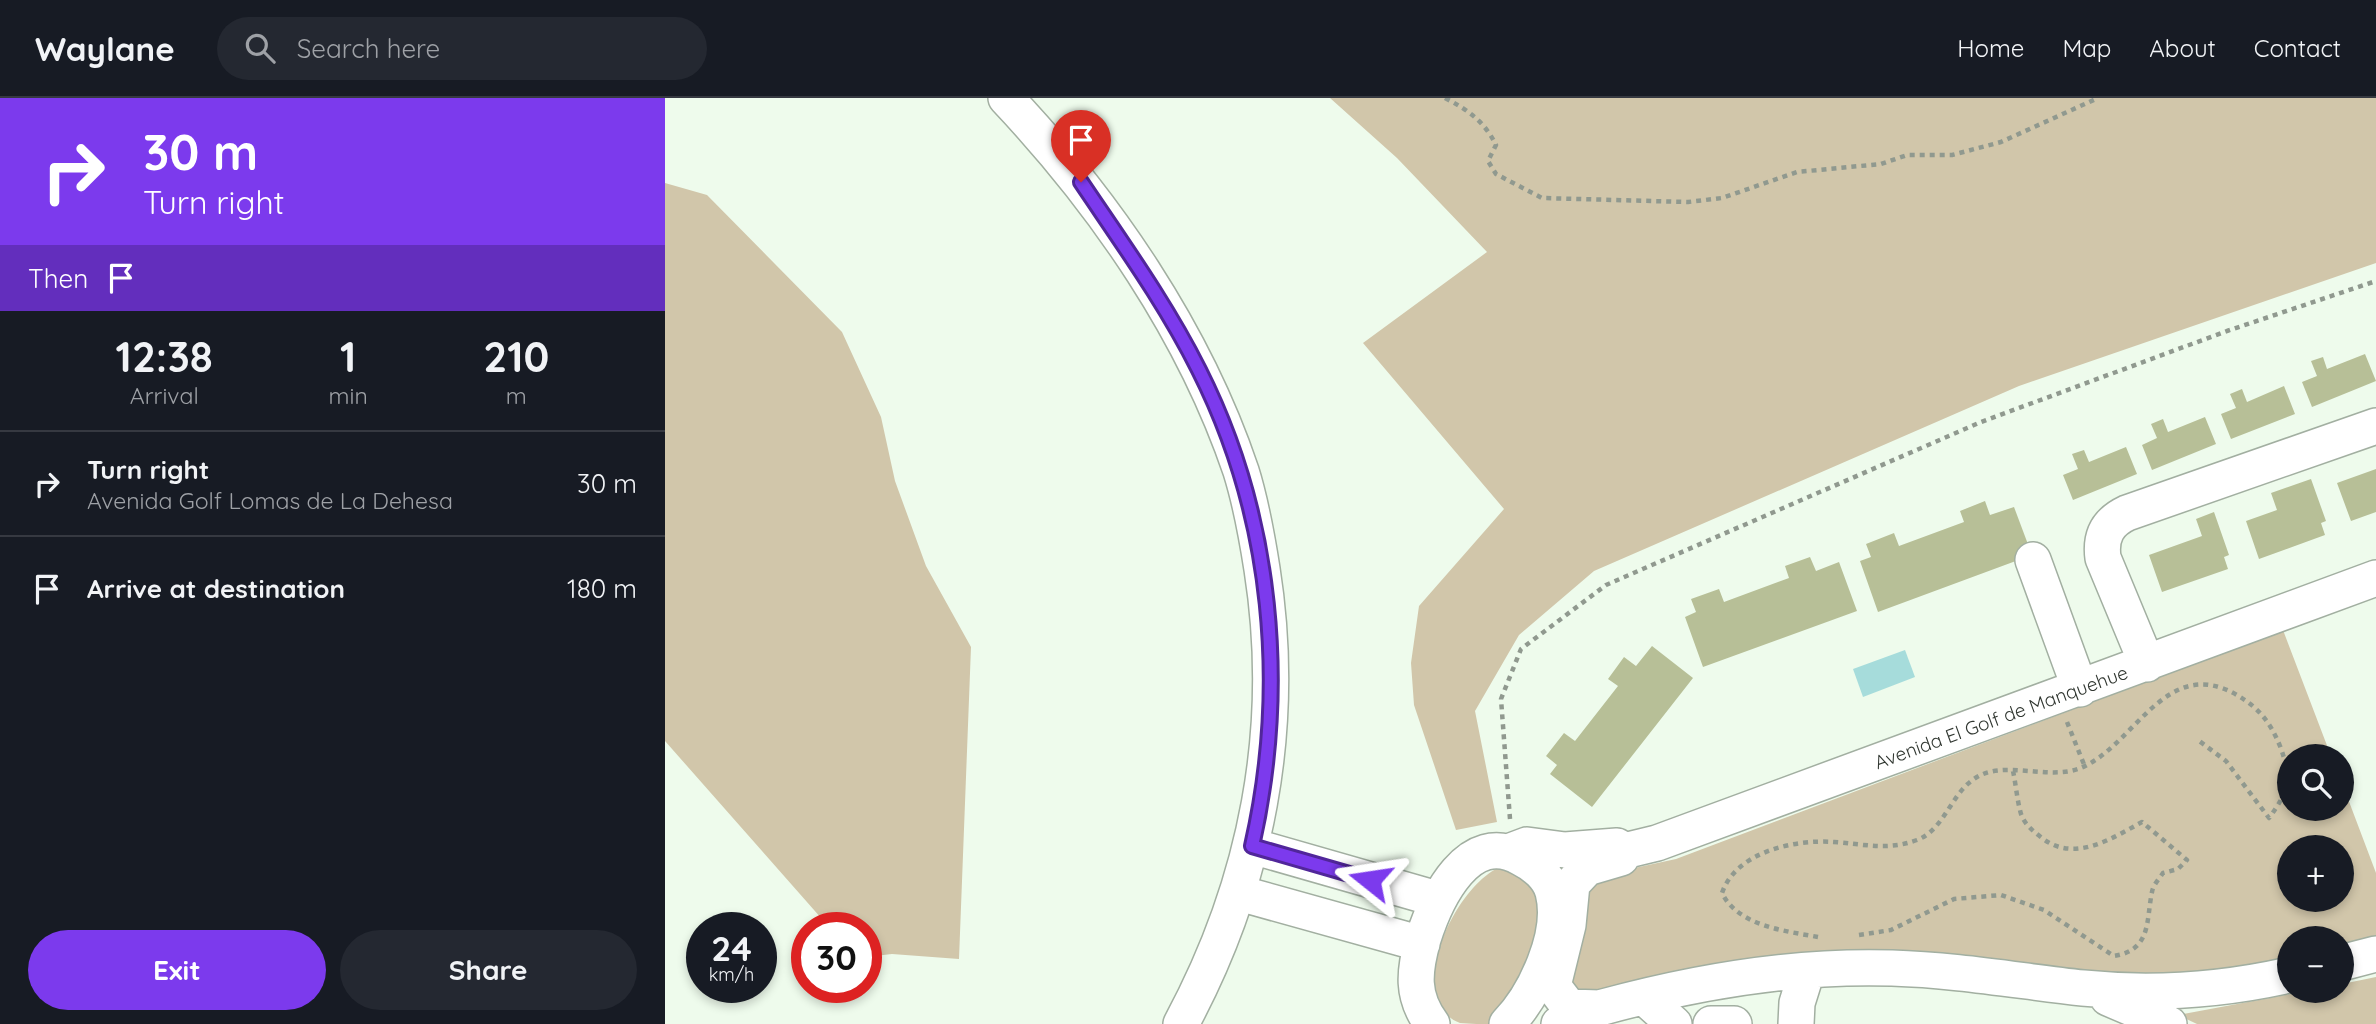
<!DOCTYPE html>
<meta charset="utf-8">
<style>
body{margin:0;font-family:Quicksand,sans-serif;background:#242831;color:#f1f3f6;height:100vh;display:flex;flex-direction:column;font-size:26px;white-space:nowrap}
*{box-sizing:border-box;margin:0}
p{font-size:23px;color:#9ea1a6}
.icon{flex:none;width:38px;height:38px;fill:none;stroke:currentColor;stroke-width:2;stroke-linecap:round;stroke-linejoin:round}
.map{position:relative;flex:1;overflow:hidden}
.drawer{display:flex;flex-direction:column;background:#171b24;width:665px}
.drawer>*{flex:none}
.hud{background:#7c3aed;color:#fff;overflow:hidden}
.controls{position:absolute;left:1612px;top:646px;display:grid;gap:14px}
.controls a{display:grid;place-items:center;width:77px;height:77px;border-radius:50%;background:#171b24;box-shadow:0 4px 10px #0003;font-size:35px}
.speed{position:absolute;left:21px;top:814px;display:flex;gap:14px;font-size:35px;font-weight:700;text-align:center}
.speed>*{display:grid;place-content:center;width:91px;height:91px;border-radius:50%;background:#171b24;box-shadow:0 4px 10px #0003;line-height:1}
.speed small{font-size:18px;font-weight:400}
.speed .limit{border:10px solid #d22;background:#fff;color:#111}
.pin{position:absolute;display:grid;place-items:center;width:60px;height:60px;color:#fff;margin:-72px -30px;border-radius:50% 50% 50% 0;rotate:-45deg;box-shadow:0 0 7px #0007}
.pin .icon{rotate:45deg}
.me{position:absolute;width:77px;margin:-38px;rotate:285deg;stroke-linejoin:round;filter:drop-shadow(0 0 5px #0008)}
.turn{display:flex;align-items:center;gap:24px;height:147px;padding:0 28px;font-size:32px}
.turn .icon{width:91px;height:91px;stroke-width:2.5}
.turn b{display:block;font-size:49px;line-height:60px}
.then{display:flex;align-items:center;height:66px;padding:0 28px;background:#0003;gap:14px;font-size:26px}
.eta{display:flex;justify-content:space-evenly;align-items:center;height:119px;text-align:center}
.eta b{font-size:42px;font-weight:700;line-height:49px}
.cta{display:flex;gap:14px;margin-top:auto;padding:14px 28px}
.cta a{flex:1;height:80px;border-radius:42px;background:#7c3aed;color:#fff;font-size:28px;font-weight:700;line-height:80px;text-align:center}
.cta a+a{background:#242831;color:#f1f3f6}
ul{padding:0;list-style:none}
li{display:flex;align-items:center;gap:21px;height:105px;padding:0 28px;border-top:2px solid #363941}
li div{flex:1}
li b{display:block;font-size:26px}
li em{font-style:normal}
header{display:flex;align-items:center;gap:42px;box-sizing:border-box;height:98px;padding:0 35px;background:#171b24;border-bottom:2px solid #363941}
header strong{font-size:33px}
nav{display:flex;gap:38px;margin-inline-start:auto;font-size:24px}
.search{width:490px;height:63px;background:#242831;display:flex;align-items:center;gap:18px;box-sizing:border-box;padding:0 24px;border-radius:38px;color:#9ea1a6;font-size:26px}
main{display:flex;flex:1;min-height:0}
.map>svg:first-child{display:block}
.green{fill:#d1c6aa;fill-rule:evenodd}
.water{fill:#a6dcdb}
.building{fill:#b7bf97}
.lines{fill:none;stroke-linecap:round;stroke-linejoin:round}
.minor-casing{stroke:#a2afa1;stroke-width:38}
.path{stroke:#90998f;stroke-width:4.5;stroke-dasharray:5 5;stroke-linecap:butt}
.minor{stroke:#fff;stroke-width:35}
.route-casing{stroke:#51269a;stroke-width:18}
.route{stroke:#7c3aed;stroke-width:12}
.labels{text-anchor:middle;stroke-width:5;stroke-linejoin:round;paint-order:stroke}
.street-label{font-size:19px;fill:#313731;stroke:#fff}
</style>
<header>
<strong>Waylane</strong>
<div class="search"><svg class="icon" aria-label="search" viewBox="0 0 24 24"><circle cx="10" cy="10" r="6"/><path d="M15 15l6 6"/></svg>Search here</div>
<nav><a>Home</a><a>Map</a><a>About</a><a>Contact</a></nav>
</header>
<main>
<section class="drawer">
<div class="hud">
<div class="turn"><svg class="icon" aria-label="right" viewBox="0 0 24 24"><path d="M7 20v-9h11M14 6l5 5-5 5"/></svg><div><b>30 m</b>Turn right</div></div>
<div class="then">Then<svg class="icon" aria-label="arrive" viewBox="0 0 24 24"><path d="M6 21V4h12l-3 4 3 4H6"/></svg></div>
</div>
<div class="eta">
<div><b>12:38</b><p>Arrival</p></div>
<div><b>1</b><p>min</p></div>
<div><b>210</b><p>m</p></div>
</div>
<ul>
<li><svg class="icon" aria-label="right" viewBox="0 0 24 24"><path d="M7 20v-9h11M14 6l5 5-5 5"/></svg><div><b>Turn right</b><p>Avenida Golf Lomas de La Dehesa</p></div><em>30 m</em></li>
<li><svg class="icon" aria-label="arrive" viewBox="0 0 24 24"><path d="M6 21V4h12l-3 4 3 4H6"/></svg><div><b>Arrive at destination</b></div><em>180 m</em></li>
</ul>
<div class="cta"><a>Exit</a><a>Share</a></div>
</section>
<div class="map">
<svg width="1711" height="926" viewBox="0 0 1711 926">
<rect width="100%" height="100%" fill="#eefbec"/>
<path class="green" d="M665 0H1711V165L1354 288 929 473 854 537 810 613 832 724 791 732 749 607 746 565 754 508 839 411 698 245 822 154 732 60Z
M0 85 42 97 177 234 216 319 230 383 261 468 306 549 294 861 227 856 201 859V830L164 829 0 643Z
M1618 532 1666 658H1624V710H1676L1677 685 1711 775V839L1677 850 1676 840H1624V862L1577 872 1450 878 1369 868 900 899 914 806 928 779 1011 761ZM1624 749H1676V802H1624Z
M840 767 872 783 876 847 828 926C818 926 805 926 795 925 736 903 790 783 840 767Z
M1711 879V926H1532L1513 917 1641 893 1676 892 1677 886Z"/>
<path class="water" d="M1240 552 1250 579 1198 599 1188 571Z"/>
<path class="building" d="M1700 256 1711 283 1647 309 1637 284 1652 278 1646 263 1658 259 1662 271Z
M1619 288 1630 316 1566 341 1556 316 1571 310 1565 296 1577 291 1582 304Z
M1540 319 1551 346 1487 372 1477 347 1492 340 1486 326 1498 321 1503 334Z
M1461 349 1472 376 1408 402 1398 377 1413 371 1407 356 1419 352 1424 364Z
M1711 371V414L1686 423 1672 385Z
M1646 381 1661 423 1656 425 1660 437 1594 461 1581 423 1612 412 1606 395Z
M1320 403 1325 417 1349 409 1367 457 1213 514 1195 463 1206 459 1201 446 1229 435 1234 448 1299 424 1295 413Z
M1549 414 1564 457 1559 459 1563 471 1497 494 1484 457 1537 438 1531 421Z
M1145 459 1151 473 1174 464 1192 513 1038 569 1020 519 1031 514 1026 501 1054 491 1059 504 1124 480 1120 468Z
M987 548 1028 580 927 709 885 676 892 667 881 658 899 635 910 643 953 588 943 581 959 559 971 568Z"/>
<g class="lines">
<g class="minor-casing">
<path id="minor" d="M341 0C441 106 529 234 576 373 586 405 592 439 597 471 622 630 592 785 516 926
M1368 462 1415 591
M1482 566 1438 460C1435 438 1443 424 1462 415L1711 328
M587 748 772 801
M846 753 862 747 900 752 952 748 959 753 992 745 1711 480
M574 795 757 846
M1676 865 1711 856
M979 899 1009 926
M1443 900 1504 926
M935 910 904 909 888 888 903 827 907 786 922 770 956 760
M767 926C746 898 749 873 758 841 771 800 804 730 856 760 870 767 884 779 888 794 899 836 870 897 842 926
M894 926C909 921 923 913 938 909 1030 884 1132 867 1227 870 1292 872 1354 883 1418 890 1487 897 1557 892 1624 877
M1046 926H1069
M1131 926 1132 905 1142 873"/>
</g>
<path class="path" d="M780 0C803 12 819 23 831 47L823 63 831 76 877 100 1023 104 1057 100 1132 74 1216 66 1242 57H1287L1336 44 1433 0
M1402 624 1420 669
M845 721 836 601 856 551 941 487 1316 324 1562 233 1711 183
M1194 837 1226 832 1289 801 1336 797 1379 812 1449 858C1487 852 1481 822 1487 794 1488 787 1494 781 1498 775L1513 771 1522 762 1477 724C1446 741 1409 765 1377 740 1368 733 1360 727 1356 716 1352 702 1351 687 1348 673
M1153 839C1120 833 1073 828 1057 795 1071 754 1129 741 1169 744 1199 746 1222 753 1252 742 1279 732 1286 696 1309 681 1337 661 1380 682 1413 671 1469 651 1499 555 1572 597 1594 610 1605 624 1615 648 1627 680 1624 693 1604 720L1561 663 1533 642"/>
<use href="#minor" class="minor"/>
</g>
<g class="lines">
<g class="route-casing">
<path id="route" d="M416 84C457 145 501 206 534 272 608 419 623 589 587 748L705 782"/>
</g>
<use href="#route" class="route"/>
</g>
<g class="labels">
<g class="street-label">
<text transform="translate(1336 619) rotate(-20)" y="7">Avenida El Golf de Manquehue</text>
</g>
</g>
</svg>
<div class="controls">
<a><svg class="icon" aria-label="search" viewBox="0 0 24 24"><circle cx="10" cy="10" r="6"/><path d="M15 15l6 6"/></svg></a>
<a>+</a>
<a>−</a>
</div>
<div class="speed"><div>24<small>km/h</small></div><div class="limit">30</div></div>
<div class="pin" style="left:416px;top:84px;background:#d93025"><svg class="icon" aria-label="arrive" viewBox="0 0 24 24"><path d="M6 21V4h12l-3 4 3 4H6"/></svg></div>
<svg class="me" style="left:705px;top:782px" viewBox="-20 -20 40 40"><path d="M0-17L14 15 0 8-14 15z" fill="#7c3aed" stroke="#fff" stroke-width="4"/></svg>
</div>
</main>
